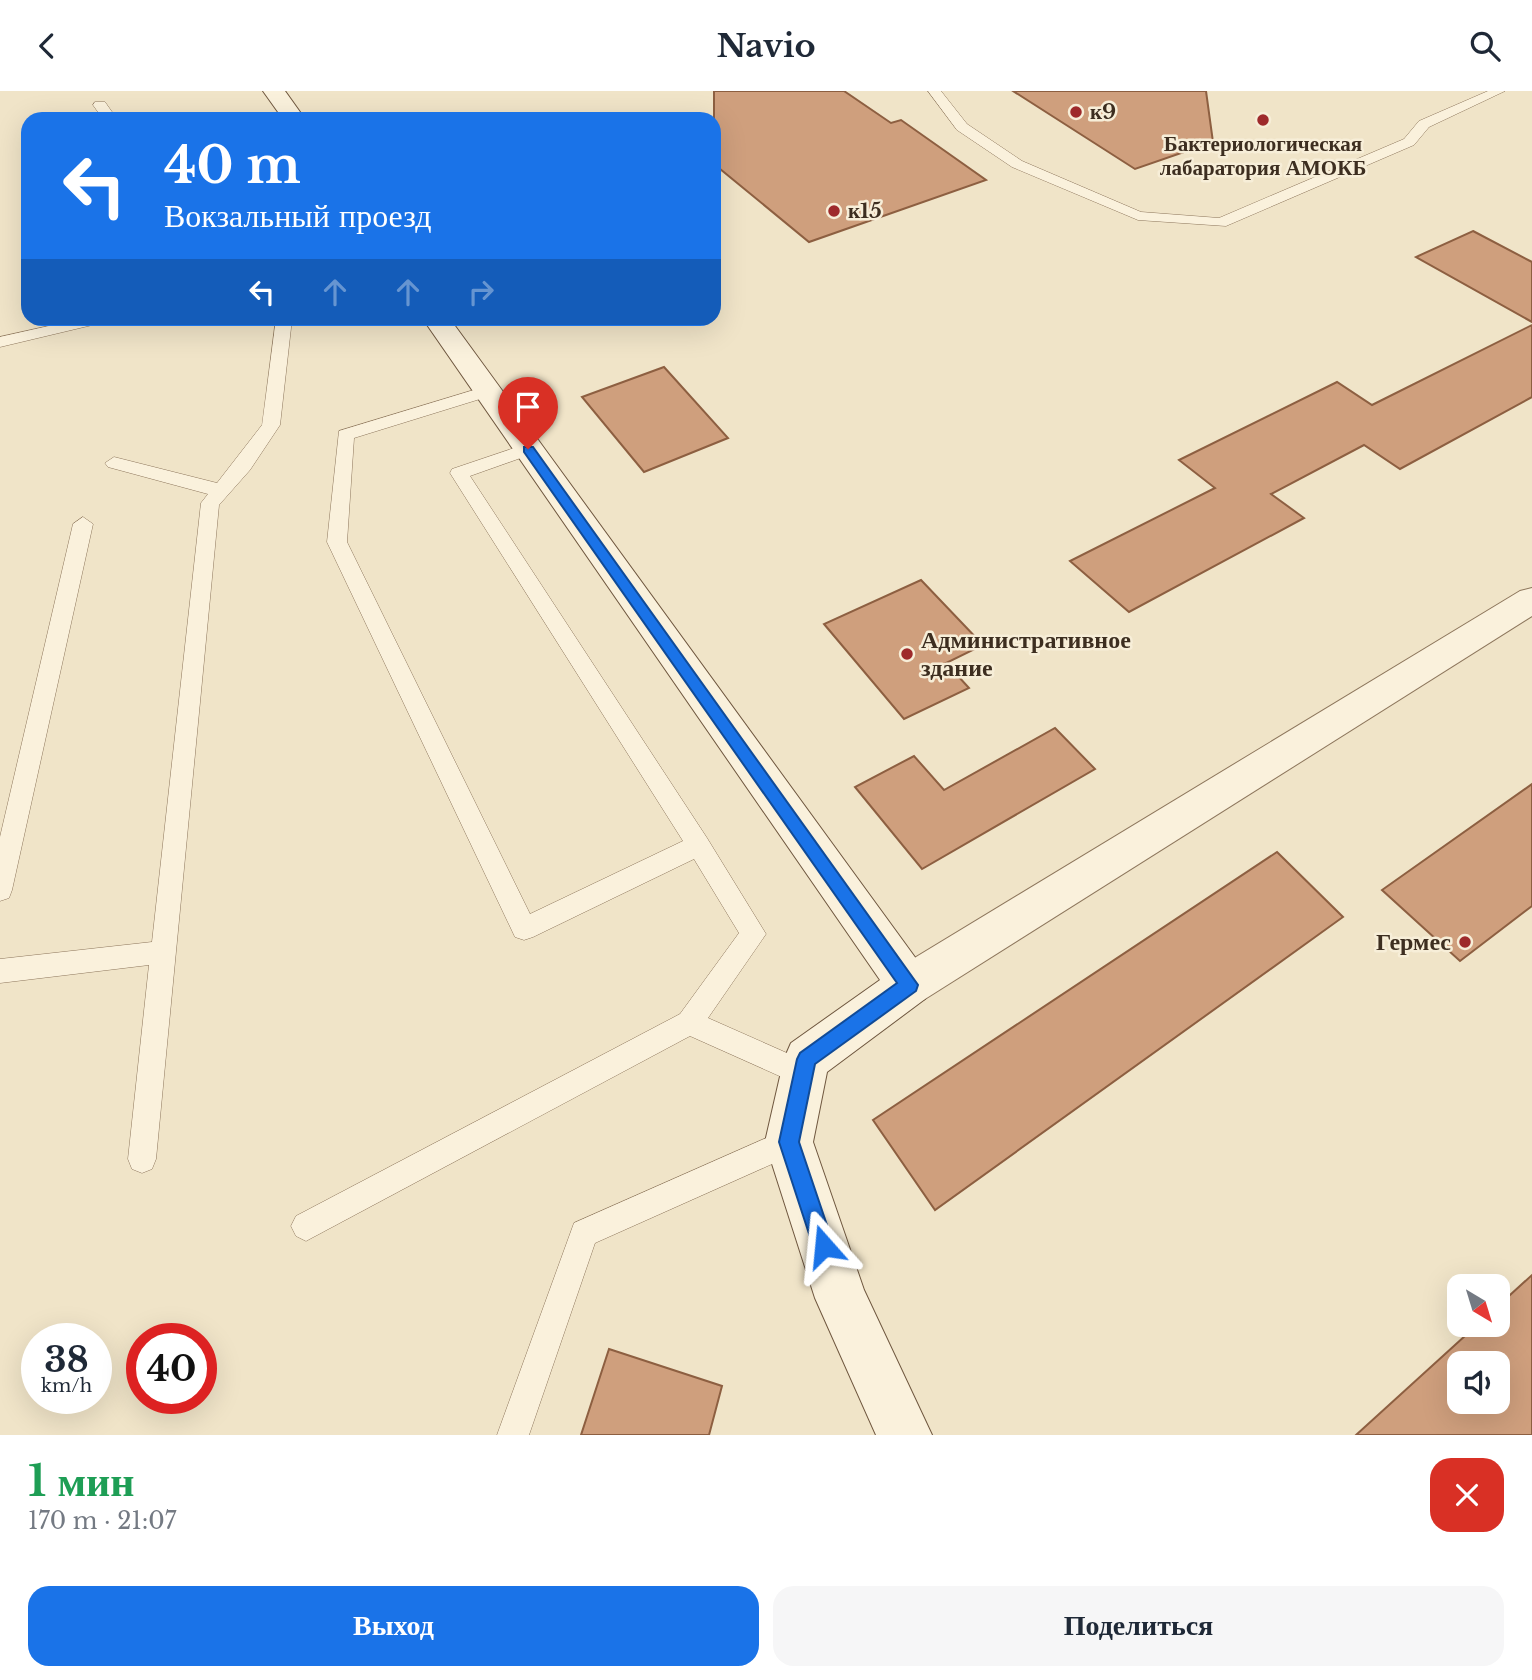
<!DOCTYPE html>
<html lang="ru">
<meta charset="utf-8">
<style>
body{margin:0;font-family:"Libre Baskerville",serif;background:#f6f6f7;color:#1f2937;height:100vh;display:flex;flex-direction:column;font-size:26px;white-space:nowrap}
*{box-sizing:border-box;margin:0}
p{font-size:23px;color:#747a83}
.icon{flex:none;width:38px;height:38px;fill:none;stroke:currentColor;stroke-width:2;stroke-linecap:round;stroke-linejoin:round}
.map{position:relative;height:1344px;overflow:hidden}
.details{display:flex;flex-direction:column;background:#fff;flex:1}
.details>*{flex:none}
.hud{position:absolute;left:21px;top:21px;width:700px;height:214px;border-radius:21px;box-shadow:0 7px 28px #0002;background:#1a73e8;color:#fff;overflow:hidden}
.needle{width:46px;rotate:142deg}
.fabs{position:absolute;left:1447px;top:1183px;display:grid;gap:14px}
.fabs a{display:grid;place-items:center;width:63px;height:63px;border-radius:14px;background:#fff;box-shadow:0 7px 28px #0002;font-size:35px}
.speed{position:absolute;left:21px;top:1232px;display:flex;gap:14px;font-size:35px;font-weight:700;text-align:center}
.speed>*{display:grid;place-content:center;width:91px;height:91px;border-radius:50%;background:#fff;box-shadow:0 7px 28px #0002;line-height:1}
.speed small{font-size:18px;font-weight:400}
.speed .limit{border:10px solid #d22;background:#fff;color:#111}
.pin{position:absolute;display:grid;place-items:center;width:60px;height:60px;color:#fff;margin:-72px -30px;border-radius:50% 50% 50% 0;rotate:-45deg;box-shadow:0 0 7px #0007}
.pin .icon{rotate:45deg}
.me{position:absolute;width:77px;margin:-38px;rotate:342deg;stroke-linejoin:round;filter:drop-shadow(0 0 5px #0008)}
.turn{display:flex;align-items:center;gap:24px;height:147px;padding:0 28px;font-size:32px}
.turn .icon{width:91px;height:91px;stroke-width:2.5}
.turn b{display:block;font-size:49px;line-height:60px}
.lanes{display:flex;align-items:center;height:66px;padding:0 28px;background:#0003;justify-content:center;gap:35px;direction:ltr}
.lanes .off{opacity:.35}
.round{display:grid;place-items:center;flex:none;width:74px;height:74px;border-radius:21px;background:#f6f6f7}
.summary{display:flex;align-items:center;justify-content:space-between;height:119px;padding:0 28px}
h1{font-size:42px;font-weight:700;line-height:52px;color:#1e9e55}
.button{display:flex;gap:14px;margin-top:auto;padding:14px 28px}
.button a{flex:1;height:80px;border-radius:21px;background:#1a73e8;color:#fff;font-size:28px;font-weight:700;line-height:80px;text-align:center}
.button a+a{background:#f6f6f7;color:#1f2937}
header{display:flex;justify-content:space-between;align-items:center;height:91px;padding:0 28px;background:#fff;font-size:32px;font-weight:700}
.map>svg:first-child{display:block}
.building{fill:#cf9f7d;stroke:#8d5f41;stroke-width:2;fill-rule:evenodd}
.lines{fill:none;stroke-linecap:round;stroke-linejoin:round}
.lane-casing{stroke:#8d765c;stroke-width:1}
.street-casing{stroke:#8d765c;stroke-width:2}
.secondary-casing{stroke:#6f573f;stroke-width:2}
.lane{fill:#faf1dc;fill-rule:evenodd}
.street{fill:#faf1dc;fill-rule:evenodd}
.secondary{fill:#faf1dc;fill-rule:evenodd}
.route{fill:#1a73e8;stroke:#114b97;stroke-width:2}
.poi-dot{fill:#9e2a2b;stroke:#f7eed8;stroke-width:2.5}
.labels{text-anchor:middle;stroke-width:5;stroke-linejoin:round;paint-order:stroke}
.far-poi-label{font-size:21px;font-weight:bold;fill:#3d2e20;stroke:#f7eed8;text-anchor:start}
.poi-label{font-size:24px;font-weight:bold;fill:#3d2e20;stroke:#f7eed8;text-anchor:start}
</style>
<header><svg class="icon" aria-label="back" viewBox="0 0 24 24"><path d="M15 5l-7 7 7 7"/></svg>Navio<svg class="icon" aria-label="search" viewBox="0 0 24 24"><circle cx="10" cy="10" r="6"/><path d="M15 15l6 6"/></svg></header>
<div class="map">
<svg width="1532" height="1344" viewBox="0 0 1532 1344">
<rect width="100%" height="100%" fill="#f0e4c8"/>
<path class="building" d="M714 0H844L891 32 901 29 986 89 809 151 714 73Z
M1013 0H1206L1213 51 1135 78Z
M1473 140 1532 171V231L1416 166Z
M1532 234V306L1400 378 1364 354 1271 403 1304 427 1129 521 1070 470 1215 397 1179 369 1337 291 1372 314Z
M664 276 728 347 644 381 582 306Z
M921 489 983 554 946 572 969 597 904 628 824 533Z
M1055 637 1095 678 922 778 855 696 914 665 944 699Z
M1532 693V815L1460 870 1382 799Z
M1277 761 1343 826 935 1119 873 1029Z
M1532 1184V1344H1356L1477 1234H1498V1215ZM1460 1272H1498V1311H1460Z
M609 1258 722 1295 709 1344H581Z"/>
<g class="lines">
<g class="lane-casing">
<path id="lane" d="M928 0H941L967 33 1022 70 1141 121 1219 127 1404 48 1419 30 1488 0H1505L1429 36 1414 54 1226 135 1138 129 1012 76 957 39Z
M95 11H105L117 28H103L93 14Z
M80 228H107L105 231 0 256V246Z
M276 228H292L280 334 250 379 219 414 156 1068 152 1078 142 1082 132 1078 128 1068 149 874 0 892V868L152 851 201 412 208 403 108 376 105 372 114 366 217 392 262 334Z
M487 295 493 296 496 300 493 304 354 347 347 451 530 823 683 750 450 382 452 378 523 354H535L538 358 535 362 470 385 707 747 766 843 708 927 814 974 818 983 814 992 804 996 690 945 306 1150 296 1145 291 1135 296 1125 680 923 739 842 694 768 533 846 524 849 515 846 327 451 339 340Z
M83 426 93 433 12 799 9 807 0 810V746L73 433Z
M789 1037 799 1041 803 1051 799 1061 595 1152 529 1344H497L574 1132Z"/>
</g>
<g class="street-casing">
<path id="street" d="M1532 497V525L925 908 909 914 893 908 887 894 893 880 1520 500Z"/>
</g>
<g class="secondary-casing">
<path id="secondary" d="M263 0H285L305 28H283Z
M423 228H450L925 880 931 894 925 908 827 981 813 1051 864 1199 932 1344H876L815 1207 765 1051 784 968 791 952 880 889Z"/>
</g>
<use href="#lane" class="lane"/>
<use href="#street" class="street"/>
<use href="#secondary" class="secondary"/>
</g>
<path class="route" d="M524 356H533L918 894 916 900 815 973 799 1051 834 1155 831 1162 824 1165 816 1162 813 1155 779 1051 797 968 800 962 897 892 524 361Z"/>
<g class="poi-dot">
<circle cx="1076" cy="21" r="7"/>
<circle cx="1263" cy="29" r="7"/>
<circle cx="834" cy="120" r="7"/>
<circle cx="907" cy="563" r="7"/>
<circle cx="1465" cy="851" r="7"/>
</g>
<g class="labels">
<g class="far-poi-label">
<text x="1090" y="28">к9</text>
<text x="1263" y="60" text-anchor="middle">Бактериологическая<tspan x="1263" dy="24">лабаратория АМОКБ</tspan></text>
<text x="848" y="127">к15</text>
</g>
<g class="poi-label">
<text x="921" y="557">Административное<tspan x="921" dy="28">здание</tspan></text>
<text x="1451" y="859" text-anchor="end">Гермес</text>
</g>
</g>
</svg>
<div class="fabs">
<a><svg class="needle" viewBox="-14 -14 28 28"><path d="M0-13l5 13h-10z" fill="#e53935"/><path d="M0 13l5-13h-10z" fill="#747a83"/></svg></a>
<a><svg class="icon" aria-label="sound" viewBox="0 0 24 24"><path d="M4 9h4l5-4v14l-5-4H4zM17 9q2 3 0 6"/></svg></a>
</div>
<div class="speed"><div>38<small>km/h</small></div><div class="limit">40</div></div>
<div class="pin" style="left:528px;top:358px;background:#d93025"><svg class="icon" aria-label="arrive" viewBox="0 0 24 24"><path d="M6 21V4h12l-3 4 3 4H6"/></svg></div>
<svg class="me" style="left:824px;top:1155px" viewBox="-20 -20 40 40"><path d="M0-17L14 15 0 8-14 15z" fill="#1a73e8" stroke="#fff" stroke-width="4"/></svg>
<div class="hud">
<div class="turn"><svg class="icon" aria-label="left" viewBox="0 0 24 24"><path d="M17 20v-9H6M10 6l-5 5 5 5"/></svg><div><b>40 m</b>Вокзальный проезд</div></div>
<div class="lanes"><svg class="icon" aria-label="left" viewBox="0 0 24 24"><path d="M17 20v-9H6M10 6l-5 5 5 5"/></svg><svg class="icon off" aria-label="ahead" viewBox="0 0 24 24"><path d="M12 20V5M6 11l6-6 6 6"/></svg><svg class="icon off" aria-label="ahead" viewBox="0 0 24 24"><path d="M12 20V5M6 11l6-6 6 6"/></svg><svg class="icon off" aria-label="right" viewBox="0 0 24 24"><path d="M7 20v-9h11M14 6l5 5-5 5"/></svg></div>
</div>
</div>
<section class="details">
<div class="summary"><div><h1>1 мин</h1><p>170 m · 21:07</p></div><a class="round" style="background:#d93025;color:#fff"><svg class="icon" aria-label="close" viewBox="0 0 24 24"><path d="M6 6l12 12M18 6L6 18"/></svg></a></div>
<div class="button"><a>Выход</a><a>Поделиться</a></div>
</section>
